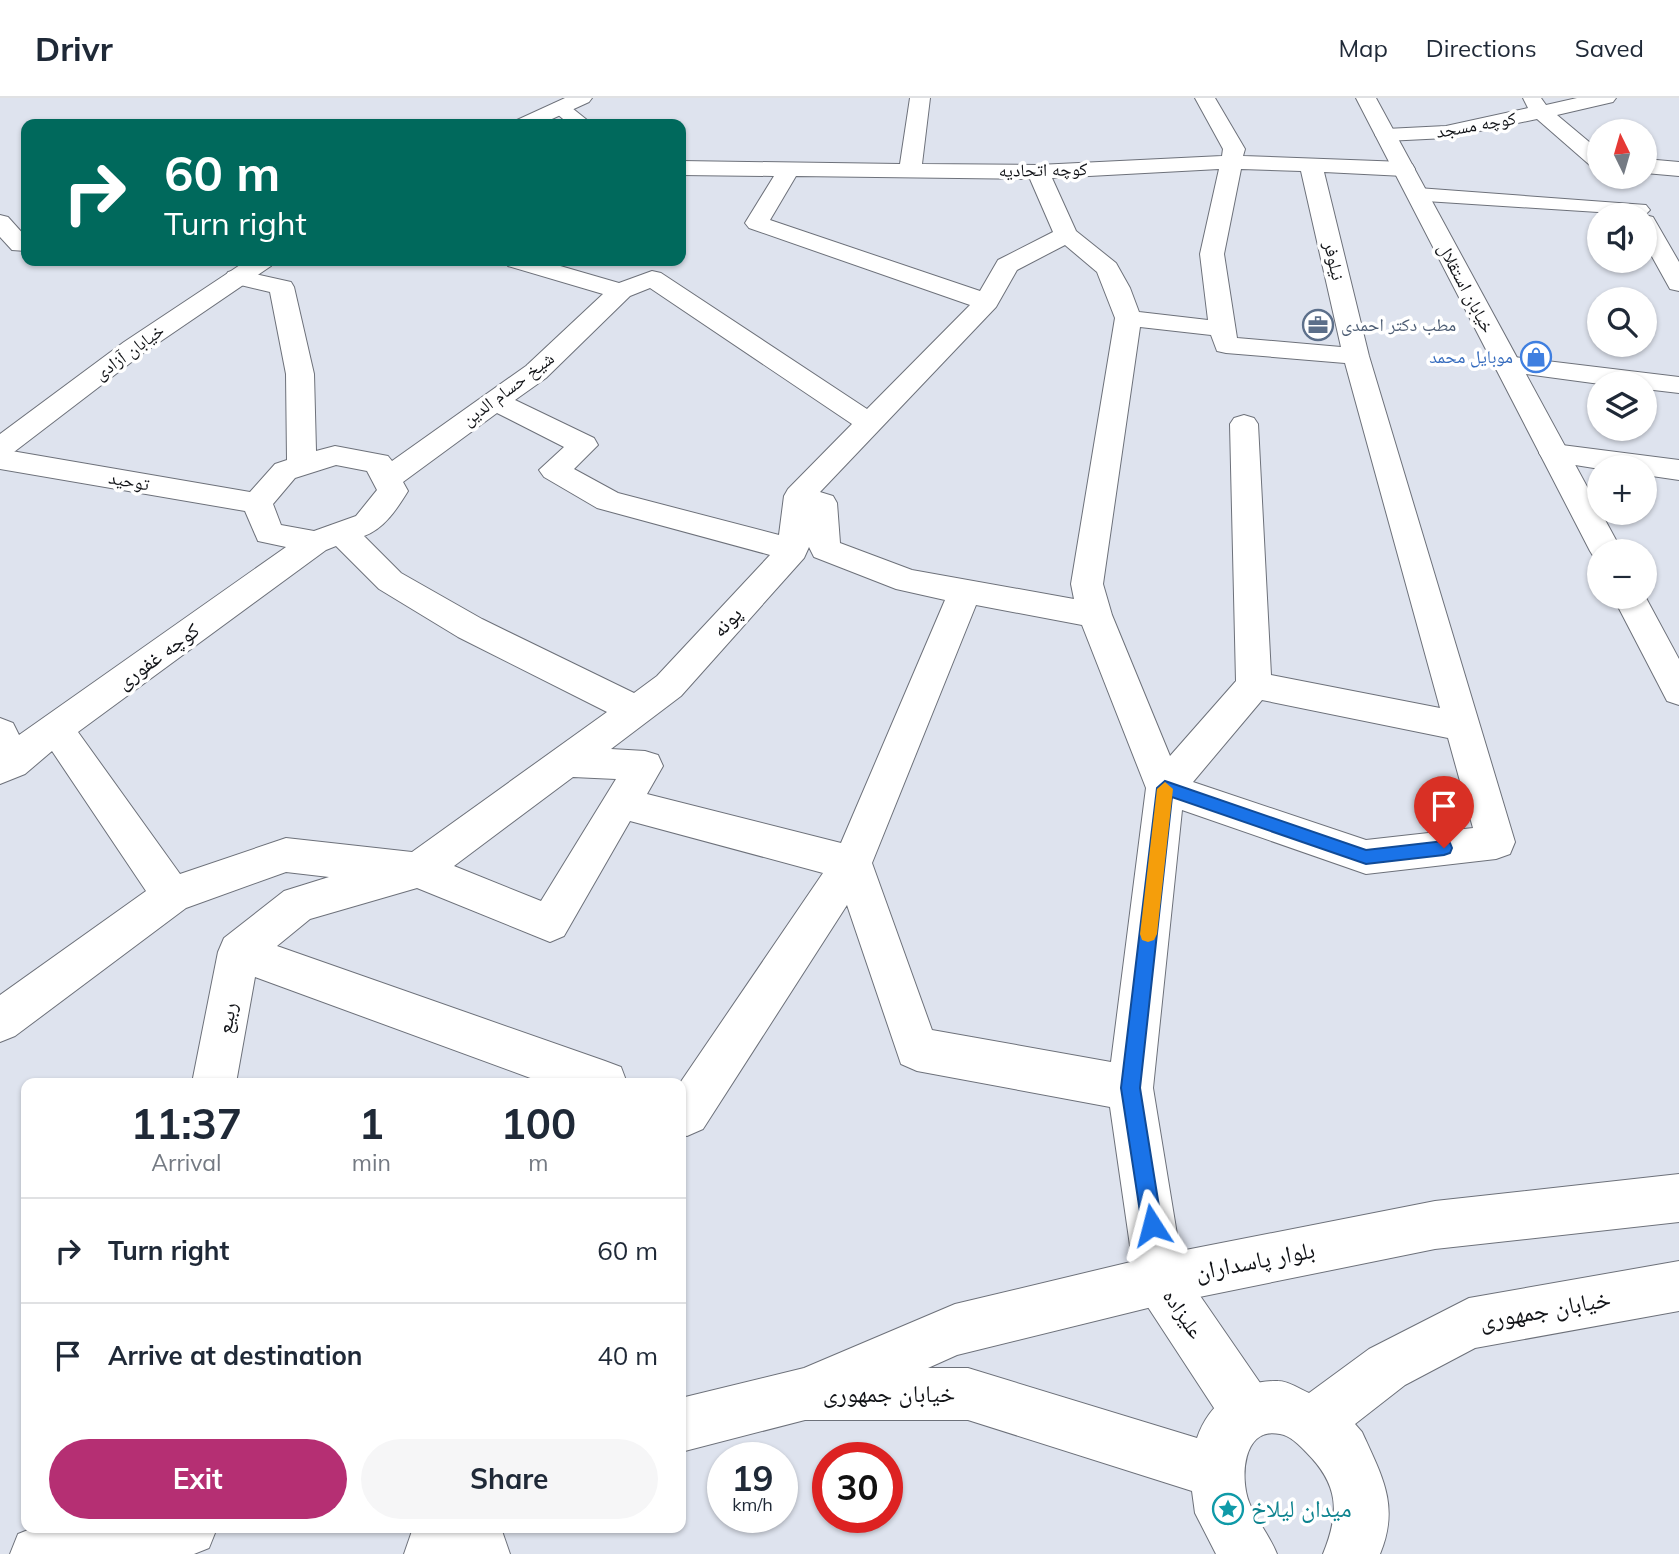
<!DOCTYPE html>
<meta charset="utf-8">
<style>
body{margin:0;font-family:Mulish,"Noto Naskh Arabic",sans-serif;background:#f6f6f7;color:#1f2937;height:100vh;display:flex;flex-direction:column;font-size:26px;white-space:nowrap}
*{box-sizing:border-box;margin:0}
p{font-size:23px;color:#747a83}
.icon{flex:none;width:38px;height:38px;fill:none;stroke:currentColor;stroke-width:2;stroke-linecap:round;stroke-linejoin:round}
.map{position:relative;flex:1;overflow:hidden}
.sheet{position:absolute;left:21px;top:980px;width:665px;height:455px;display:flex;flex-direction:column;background:#fff;border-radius:14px;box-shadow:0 2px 5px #0004}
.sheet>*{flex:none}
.guide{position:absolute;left:21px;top:21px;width:665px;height:147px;border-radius:14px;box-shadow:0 2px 5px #0004;background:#00695c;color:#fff;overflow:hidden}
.needle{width:46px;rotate:355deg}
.fabs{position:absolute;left:1587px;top:21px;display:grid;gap:14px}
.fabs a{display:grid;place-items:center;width:70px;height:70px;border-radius:50%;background:#fff;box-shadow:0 2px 5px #0004;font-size:35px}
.speed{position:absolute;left:707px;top:1344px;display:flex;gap:14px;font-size:35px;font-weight:700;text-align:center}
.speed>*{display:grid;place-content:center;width:91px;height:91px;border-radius:50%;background:#fff;box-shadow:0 2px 5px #0004;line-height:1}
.speed small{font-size:18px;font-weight:400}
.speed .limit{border:10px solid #d22;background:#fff;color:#111}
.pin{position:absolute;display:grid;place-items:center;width:60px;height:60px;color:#fff;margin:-72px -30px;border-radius:50% 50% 50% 0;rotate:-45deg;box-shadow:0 0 7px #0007}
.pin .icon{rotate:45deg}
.me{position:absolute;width:77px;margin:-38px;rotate:351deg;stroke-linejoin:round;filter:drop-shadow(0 0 5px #0008)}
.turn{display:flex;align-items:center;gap:24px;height:147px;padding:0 28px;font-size:32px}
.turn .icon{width:91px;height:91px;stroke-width:2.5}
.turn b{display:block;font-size:49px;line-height:60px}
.eta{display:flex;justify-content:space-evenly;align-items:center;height:119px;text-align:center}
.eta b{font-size:42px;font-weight:700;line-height:49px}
.action{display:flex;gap:14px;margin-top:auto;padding:14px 28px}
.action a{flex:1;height:80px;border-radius:42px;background:#b52f73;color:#fff;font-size:28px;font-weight:700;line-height:80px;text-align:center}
.action a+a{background:#f6f6f7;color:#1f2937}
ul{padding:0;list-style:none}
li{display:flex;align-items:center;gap:21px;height:105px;padding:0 28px;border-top:2px solid #e0e1e3}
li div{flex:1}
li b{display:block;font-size:26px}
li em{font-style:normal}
header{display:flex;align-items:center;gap:42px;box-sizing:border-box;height:98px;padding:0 35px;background:#fff;border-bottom:2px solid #e0e1e3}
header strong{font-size:33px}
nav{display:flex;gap:38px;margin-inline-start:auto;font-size:24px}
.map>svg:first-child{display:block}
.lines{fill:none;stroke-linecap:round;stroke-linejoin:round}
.minor-casing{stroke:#6d717a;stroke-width:2}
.tertiary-casing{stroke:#6d717a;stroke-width:2}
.minor{fill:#fff;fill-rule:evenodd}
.tertiary{fill:#fff;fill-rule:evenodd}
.route{fill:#1a73e8;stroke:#114b97;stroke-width:2}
.slow{fill:#f59e0b}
.labels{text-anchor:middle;stroke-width:7;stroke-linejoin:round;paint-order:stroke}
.far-street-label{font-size:18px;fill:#111317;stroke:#fff}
.far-service-label{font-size:18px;fill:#4e5e75;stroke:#fff;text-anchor:start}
.far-shop-label{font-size:18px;fill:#366cbe;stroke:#fff;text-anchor:end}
.street-label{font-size:21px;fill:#111317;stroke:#fff}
.near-street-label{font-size:24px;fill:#111317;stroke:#fff}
.near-culture-label{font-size:24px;fill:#0d838f;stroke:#fff;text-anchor:start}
</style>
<header>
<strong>Drivr</strong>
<nav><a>Map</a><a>Directions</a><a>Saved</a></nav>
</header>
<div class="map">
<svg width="1679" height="1456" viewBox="0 0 1679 1456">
<rect width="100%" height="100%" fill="#dee3ee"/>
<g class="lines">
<g class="minor-casing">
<path id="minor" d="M910 0H930L922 66 1038 67 1222 58 1223 51 1195 0H1215L1245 51 1243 58 1404 64 1412 66 1415 71 1412 76 1404 78 1324 74 1369 258 1515 744 1510 756 1496 761 1366 776 1182 712 1153 990 1183 1173 1267 1295 1275 1314 1267 1333 1248 1341 1229 1333 1142 1200 1135 1182 1110 1009 917 973 901 966 847 807 703 1031 687 1038 681 1036 680 985 823 775 630 723 564 838 550 844 417 790 310 821 277 848 605 963 621 969 627 985H544L255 879 236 985H192L218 854 224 840 284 793 329 779 286 774 186 810 15 938 0 944V897L146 793 52 653 25 676 0 686V620L13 625 19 637 286 449 258 443 245 413 0 371V351L250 394 275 366 287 362 286 276 270 194 228 184 225 179 228 174 237 172 291 184 294 189 314 276 316 353 335 348 388 358 392 363 526 268 603 196 508 168 505 163H543L619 185 652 173 661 175 867 311 970 207 749 130 745 125 774 78 681 77V63L900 66ZM1219 71 1200 156 1208 222 1139 214 1130 190 1116 165 1076 133 1052 80ZM1241 71 1301 73 1341 249 1237 240 1224 156ZM796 78 1030 81 1053 134 998 162 980 193 770 122ZM1065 147 1097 174 1115 220 1071 486 1074 501 912 472 840 445 837 405 833 398 820 394 996 209 1017 172ZM650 190 852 326 788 391 784 398 779 437 618 395 574 371 598 347 594 340 515 302 546 280 630 198ZM1140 229 1211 237 1217 253 1226 255 1345 265 1440 610 1271 577 1258 326 1254 320 1244 317 1234 320 1230 326 1236 583 1170 658 1112 517 1103 486ZM497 315 564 349 539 372 544 379 597 410 770 457 657 578 634 595 482 521 401 475 364 438C384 431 397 411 408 393L403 384ZM336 367 367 373 377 392 356 418 314 433 281 427 273 406 295 380ZM336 448 379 491 458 539 607 614 412 754 286 740 180 776 78 634 326 452ZM809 449 814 459 896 491 945 502 841 745 647 696 663 668 658 657 645 653 611 651 681 598 804 460ZM976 507 1082 527 1146 690 1111 964 932 932 872 765ZM1262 602 1448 640 1473 730 1366 742 1193 684ZM573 679 616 681 541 803 454 768Z
M1523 0H1541L1546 7 1577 0H1616L1613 4 1557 17 1600 53V70L1592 69 1537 21 1446 40 1386 43 1379 41 1375 37 1379 33 1386 31 1446 28 1528 10Z
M560 4 567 6 592 26H569L550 10 553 6Z
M1645 61 1679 64V78L1645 75Z
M1418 90 1646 107 1650 112 1645 117 1653 119 1679 164V193L1670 191 1645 146V117L1410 102 1407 97 1410 92Z
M0 117 8 119 26 139V153L12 152 0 139Z
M1506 258 1679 279V295L1645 291V285L1600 286 1496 272 1493 266 1496 260Z
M1554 346 1679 362V382L1645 377V369L1600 371 1544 362 1539 355 1544 348Z
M413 1430H501L510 1456H404Z"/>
</g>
<g class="tertiary-casing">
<path id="tertiary" d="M565 0H592L589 4 541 26H514L517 22Z
M1356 0H1376L1622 453H1600V462L1595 461 1590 453Z
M246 163H274L271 168 142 256 10 357 0 359V336L124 244Z
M1645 498 1679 561V607L1667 603 1613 499Z
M1679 1076V1124L1435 1151 1160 1207 957 1257 928 1270H968L1197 1340C1209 1305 1240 1282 1278 1283 1288 1283 1300 1291 1309 1295L1369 1251 1469 1200 1679 1163V1213L1475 1250 1405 1287 1355 1326 1362 1334C1382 1378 1400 1408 1380 1456H1323C1340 1414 1339 1387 1306 1354 1299 1347 1291 1338 1280 1336 1242 1328 1240 1381 1249 1404 1255 1420 1270 1438 1277 1456H1216L1195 1415 1192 1393 968 1322H805L681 1354V1300L804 1270 955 1206 1160 1157 1435 1103Z
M33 1430H217L209 1450 194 1456H10L18 1436Z"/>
</g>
<use href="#minor" class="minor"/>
<use href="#tertiary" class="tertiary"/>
</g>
<path class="route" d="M1165 683 1366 752 1444 743 1450 745 1452 750 1450 755 1444 757 1366 766 1172 699 1140 990 1162 1127 1159 1134 1152 1137 1145 1134 1142 1127 1121 990 1157 690Z"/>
<path class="slow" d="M1165 684 1173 691 1157 836 1154 842 1148 844 1142 842 1140 836 1157 691Z"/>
<defs>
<g id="office-ring" transform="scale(1.575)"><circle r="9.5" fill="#fff" stroke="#5c6f8a" stroke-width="1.5"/><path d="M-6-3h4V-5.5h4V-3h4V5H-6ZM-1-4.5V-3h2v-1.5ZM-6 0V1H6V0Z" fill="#5c6f8a"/></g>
<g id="shop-ring" transform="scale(1.575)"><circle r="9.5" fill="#fff" stroke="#3f7fe0" stroke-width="1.5"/><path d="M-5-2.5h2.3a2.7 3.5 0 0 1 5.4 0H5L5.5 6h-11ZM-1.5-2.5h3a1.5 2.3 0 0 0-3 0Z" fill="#3f7fe0"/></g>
<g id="sight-ring" transform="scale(1.575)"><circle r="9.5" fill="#fff" stroke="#0f9aa8" stroke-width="1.5"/><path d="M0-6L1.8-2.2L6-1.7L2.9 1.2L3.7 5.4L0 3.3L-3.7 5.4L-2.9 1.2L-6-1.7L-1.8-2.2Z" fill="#0f9aa8"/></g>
</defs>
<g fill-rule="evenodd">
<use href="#office-ring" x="1318" y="227"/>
<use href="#shop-ring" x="1536" y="259"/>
<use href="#sight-ring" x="1228" y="1411"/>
</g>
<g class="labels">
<g class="far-street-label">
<text transform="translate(1476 27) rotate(-10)" y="6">کوچه مسجد</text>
<text transform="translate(1043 72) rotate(-1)" y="6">کوچه اتحادیه</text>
<text transform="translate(1334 163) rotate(77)" y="6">نیلوفر</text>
<text transform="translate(1466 190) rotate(62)" y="6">خیابان استقلال</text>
<text transform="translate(129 254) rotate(-36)" y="6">خیابان آزادی</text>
<text transform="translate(508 291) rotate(-37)" y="6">شیخ حسام الدین</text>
<text transform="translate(129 383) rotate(10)" y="6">توحید</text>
</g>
<g class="far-service-label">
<text x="1341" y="233">مطب دکتر احمدی</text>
</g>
<g class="far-shop-label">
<text x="1513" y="265">موبایل محمد</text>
</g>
<g class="street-label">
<text transform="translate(727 524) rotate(-47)" y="7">پونه</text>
<text transform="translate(158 558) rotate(-36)" y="7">کوچه غفوری</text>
<text transform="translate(227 920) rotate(-79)" y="7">ربیع</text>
<text transform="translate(1183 1216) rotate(56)" y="7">علیزاده</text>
</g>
<g class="near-street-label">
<text transform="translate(1255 1163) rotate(-11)" y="8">بلوار پاسداران</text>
<text transform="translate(1545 1212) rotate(-10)" y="8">خیابان جمهوری</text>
<text x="889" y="1304">خیابان جمهوری</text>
</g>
<g class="near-culture-label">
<text x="1251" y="1419">میدان لیلاخ</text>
</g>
</g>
</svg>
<div class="fabs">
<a><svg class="needle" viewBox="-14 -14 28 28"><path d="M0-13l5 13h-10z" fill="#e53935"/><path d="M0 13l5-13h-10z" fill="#747a83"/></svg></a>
<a><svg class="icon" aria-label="sound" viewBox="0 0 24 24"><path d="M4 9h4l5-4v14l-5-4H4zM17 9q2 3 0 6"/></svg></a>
<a><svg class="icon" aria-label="search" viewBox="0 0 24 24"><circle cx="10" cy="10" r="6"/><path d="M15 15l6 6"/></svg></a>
<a><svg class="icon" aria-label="layers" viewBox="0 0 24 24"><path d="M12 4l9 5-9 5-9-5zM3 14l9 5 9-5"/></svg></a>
<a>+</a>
<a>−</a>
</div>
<div class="speed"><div>19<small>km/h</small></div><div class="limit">30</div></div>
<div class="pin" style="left:1444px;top:750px;background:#d93025"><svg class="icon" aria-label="arrive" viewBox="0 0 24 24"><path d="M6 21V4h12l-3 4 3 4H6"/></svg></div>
<svg class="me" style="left:1152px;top:1127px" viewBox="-20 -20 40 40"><path d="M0-17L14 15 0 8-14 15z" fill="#1a73e8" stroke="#fff" stroke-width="4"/></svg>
<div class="guide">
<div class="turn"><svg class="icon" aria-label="right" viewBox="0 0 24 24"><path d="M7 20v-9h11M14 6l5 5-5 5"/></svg><div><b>60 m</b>Turn right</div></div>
</div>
<section class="sheet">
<div class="eta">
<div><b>11:37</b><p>Arrival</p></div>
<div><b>1</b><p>min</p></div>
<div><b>100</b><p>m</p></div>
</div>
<ul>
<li><svg class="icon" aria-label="right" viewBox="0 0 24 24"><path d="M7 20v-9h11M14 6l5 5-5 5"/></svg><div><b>Turn right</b></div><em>60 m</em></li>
<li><svg class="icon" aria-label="arrive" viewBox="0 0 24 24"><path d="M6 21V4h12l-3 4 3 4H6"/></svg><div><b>Arrive at destination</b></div><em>40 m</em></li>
</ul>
<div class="action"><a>Exit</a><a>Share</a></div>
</section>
</div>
